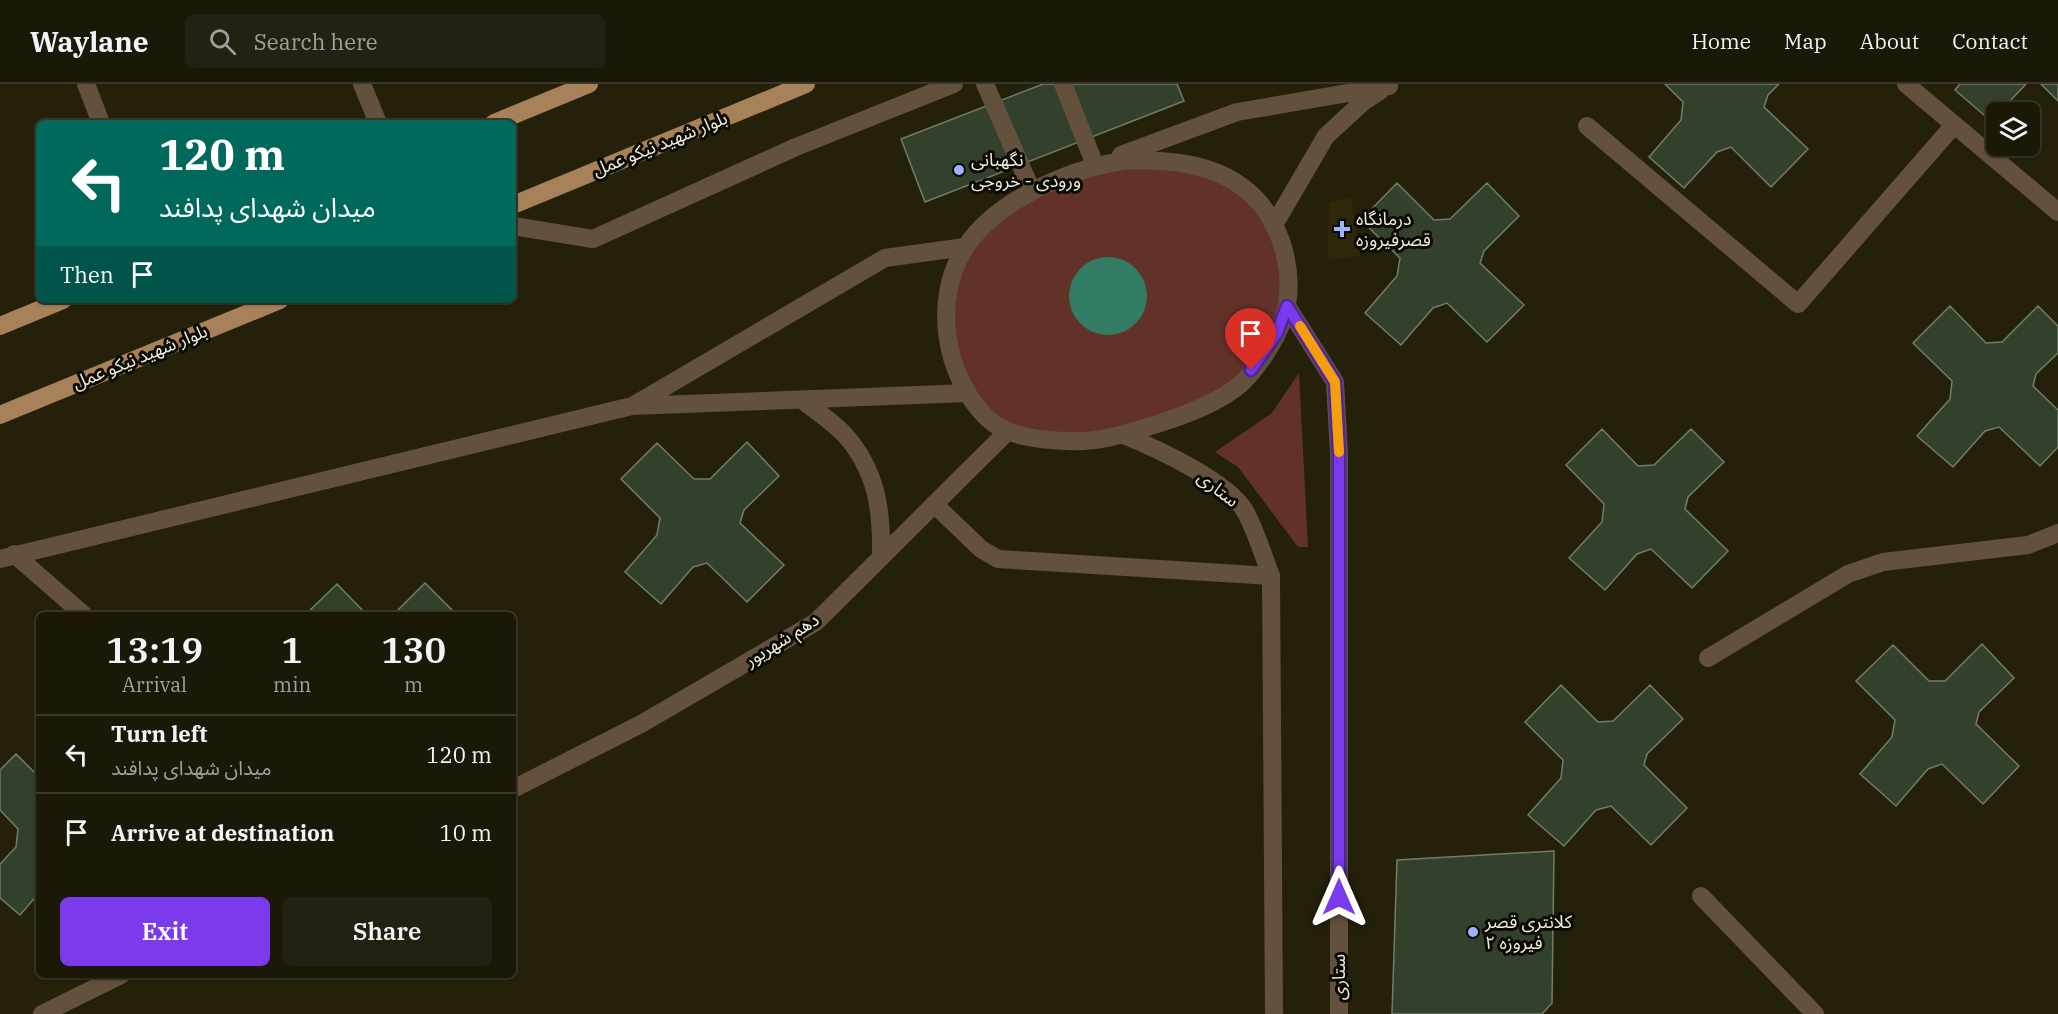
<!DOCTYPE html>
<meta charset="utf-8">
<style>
body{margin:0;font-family:"IBM Plex Serif","Noto Sans Arabic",serif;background:#242112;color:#f1f3f6;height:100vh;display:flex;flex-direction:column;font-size:22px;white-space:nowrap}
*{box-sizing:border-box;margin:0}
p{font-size:20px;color:#a0a09c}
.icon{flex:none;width:33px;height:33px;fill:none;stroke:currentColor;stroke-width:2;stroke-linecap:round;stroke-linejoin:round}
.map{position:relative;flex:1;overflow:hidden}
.side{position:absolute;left:36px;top:528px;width:480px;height:366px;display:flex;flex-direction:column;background:#1b1808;border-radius:9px;box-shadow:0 2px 4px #0004,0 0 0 2px #393729}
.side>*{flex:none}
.top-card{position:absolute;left:36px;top:36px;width:480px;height:183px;border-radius:9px;box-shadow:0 2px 4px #0004,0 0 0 2px #393729;background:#00695c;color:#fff;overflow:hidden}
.tools{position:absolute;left:1986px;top:18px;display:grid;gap:12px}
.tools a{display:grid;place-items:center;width:54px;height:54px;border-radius:9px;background:#1b1808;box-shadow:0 2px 4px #0004,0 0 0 2px #393729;font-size:30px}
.pin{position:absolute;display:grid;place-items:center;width:51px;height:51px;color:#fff;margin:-62px -26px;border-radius:50% 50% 50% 0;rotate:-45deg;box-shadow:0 0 6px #0007}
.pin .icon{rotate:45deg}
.me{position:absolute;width:66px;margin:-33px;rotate:0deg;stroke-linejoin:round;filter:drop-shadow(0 0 4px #0008)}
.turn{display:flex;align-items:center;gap:21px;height:126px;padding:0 24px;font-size:27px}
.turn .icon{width:78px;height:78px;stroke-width:2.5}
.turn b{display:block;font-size:42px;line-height:51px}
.then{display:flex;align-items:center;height:57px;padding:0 24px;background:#0003;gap:12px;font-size:22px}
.eta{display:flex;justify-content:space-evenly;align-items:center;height:102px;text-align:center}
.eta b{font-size:36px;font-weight:600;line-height:42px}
.button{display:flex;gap:12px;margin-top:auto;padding:12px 24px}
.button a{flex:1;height:69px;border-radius:9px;background:#7c3aed;color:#fff;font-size:24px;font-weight:600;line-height:69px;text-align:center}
.button a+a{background:#242112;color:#f1f3f6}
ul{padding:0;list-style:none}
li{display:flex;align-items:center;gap:18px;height:78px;padding:0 24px;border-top:2px solid #393729}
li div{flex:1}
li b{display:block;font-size:22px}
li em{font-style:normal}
header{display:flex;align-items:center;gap:36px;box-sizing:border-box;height:84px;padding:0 30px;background:#1b1808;border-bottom:2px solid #393729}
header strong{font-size:28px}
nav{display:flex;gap:33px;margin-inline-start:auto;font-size:21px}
.search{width:420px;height:54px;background:#242112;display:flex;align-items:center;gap:15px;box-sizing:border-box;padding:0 21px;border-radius:9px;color:#a0a09c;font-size:22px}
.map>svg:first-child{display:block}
.built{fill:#2d2809}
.green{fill:#623229}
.water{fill:#327c63}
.building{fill:#33402c;stroke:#707e68;stroke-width:1.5}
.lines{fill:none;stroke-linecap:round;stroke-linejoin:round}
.lane{stroke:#63513e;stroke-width:18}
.street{stroke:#63513e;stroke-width:18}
.primary{stroke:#a7815a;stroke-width:18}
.route-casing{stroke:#51269a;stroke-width:15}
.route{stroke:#7c3aed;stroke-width:10}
.slow{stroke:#f59e0b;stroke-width:10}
.poi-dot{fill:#9db4fd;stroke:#0b0a03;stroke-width:2}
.labels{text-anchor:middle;stroke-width:6;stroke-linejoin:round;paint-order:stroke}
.street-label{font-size:18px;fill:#eeecde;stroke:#0b0a03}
.poi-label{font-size:18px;fill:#eeecde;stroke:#0b0a03;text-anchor:start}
</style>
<header>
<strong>Waylane</strong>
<div class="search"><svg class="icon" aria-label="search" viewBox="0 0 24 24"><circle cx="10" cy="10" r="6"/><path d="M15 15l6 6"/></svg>Search here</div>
<nav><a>Home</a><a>Map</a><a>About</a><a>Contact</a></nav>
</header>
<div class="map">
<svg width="2058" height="930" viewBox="0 0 2058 930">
<rect width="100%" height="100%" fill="#24200a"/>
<path class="built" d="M1351 113 1360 172 1328 177 1329 119Z"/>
<path class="green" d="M1131 76 1219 91 1274 141 1287 222 1243 297 1123 351 1008 347 956 283 952 192 1008 122Z
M1299 289 1308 463H1298L1238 383 1215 368 1272 329Z"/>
<path class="water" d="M1069 212a39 39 0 1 1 78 0a39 39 0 1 1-78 0Z"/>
<path class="building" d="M1043 0H1177L1184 17 925 118 901 55Z
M1665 0H1779L1768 11 1764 23 1808 65 1771 103 1731 63 1717 68 1684 104 1649 73 1681 36 1683 18Z
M1960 0H2026L1991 37 1955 6Z
M2041 0H2058V17Z
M1397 99 1434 136 1450 135 1487 99 1519 132 1484 167 1480 179 1524 221 1487 258 1447 219 1433 224 1401 261 1365 229 1397 192 1400 174 1361 136Z
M1950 222 1986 259 2002 258 2038 222 2058 242V269L2036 290 2033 302 2058 326V363L2040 382 1999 343 1985 347 1953 383 1917 352 1950 315 1952 297 1913 259Z
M1602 345 1638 382 1654 381 1691 345 1724 378 1688 413 1685 425 1728 467 1692 504 1651 465 1637 470 1605 506 1569 474 1602 438 1604 420 1566 381Z
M747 358 779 392 744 426 740 439 784 481 747 518 707 479 693 483 661 520 625 488 657 451 660 434 621 395 657 359 694 395H710Z
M425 499 457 531H393Z
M337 500 367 531H305Z
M1982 560 2014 594 1979 628 1976 640 2019 682 1983 720 1942 680 1928 685 1896 722 1860 690 1892 653 1895 636 1856 597 1893 561 1929 597H1945Z
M1561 601 1598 638 1613 637 1650 601 1683 635 1647 670 1644 681 1687 724 1651 761 1611 722 1596 726 1564 762 1528 731 1561 694 1563 676 1525 638Z
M16 670 39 693V809L20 831 0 814V780L16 763 18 745 0 726V686Z
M1554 767 1552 919 1542 930H1392L1397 776Z"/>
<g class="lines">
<path class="lane" d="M985 0 1032 107
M1063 0 1095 81
M513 142 593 155 796 63 954 0
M934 420 981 465 998 475 1271 492"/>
<path class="street" d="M86 0 101 39
M362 0 378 39
M1906 0 2058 128
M1587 42 1798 220 1954 41
M1121 71 1237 28 1389 2
M1131 76C1168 76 1210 79 1241 102 1277 127 1294 178 1287 221 1283 246 1261 280 1243 298 1220 319 1183 332 1154 341 1126 350 1096 359 1067 357 1040 356 1007 353 987 334 944 292 932 215 965 164 996 115 1076 82 1131 76Z
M1274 141 1326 52 1363 18 1380 7
M1287 222 1335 298 1339 370V930
M802 316C816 327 833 338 845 351 877 387 882 427 881 472
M634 321 885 174 965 163
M1123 351C1156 364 1227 397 1245 427 1256 447 1263 471 1271 492L1274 930
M14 470 84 531
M0 475 632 322 968 309
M1708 574 1848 490 1883 478 2028 461 2058 449
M513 705 641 640 816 538 1008 347
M1701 812 1815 930
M42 930 121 891"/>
<path class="primary" d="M494 39 589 0
M513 121 806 0
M0 242 63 216
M0 331 280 216"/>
</g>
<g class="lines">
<g class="route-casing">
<path id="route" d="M1251 286 1277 249 1287 222 1335 298 1339 369V813"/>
</g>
<use href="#route" class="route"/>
<path class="slow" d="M1300 242 1335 298 1339 368"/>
</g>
<g class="poi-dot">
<circle cx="959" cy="86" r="6"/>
<path d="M1339 136h6v6h6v6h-6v6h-6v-6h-6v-6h6z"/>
<circle cx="1473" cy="848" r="6"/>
</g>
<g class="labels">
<g class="street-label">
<text transform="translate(660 60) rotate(-22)" y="6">بلوار شهید نیکو عمل</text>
<text transform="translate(140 273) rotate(-22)" y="6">بلوار شهید نیکو عمل</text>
<text transform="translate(1218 405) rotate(38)" y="6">ستاری</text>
<text transform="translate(782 556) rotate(-32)" y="6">دهم شهریور</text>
<text transform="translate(1339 893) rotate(-90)" y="6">ستاری</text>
</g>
<g class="poi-label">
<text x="971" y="82">نگهبانی<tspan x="971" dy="21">ورودی - خروجی</tspan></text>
<text x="1356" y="141">درمانگاه<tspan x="1356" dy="21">قصرفیروزه</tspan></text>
<text x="1485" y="844">کلانتری قصر<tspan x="1485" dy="21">فیروزه ۲</tspan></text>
</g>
</g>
</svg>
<div class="tools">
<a><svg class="icon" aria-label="layers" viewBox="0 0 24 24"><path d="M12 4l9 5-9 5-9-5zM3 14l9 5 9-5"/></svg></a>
</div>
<div class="pin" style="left:1251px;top:286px;background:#d93025"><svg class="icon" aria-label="arrive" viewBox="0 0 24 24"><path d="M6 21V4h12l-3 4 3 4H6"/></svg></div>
<svg class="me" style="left:1339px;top:813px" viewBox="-20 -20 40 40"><path d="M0-17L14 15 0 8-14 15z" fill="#7c3aed" stroke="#fff" stroke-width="4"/></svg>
<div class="top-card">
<div class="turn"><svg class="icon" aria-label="left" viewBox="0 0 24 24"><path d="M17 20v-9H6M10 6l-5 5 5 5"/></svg><div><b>120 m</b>میدان شهدای پدافند</div></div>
<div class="then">Then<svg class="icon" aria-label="arrive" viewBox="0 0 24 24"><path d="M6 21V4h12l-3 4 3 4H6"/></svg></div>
</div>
<section class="side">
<div class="eta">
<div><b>13:19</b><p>Arrival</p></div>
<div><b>1</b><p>min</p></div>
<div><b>130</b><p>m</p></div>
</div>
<ul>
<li><svg class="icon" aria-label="left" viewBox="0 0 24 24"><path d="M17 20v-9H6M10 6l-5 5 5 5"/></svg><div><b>Turn left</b><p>میدان شهدای پدافند</p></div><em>120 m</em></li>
<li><svg class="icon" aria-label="arrive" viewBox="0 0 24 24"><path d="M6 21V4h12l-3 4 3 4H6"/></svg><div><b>Arrive at destination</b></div><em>10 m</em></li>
</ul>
<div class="button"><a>Exit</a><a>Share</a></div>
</section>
</div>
